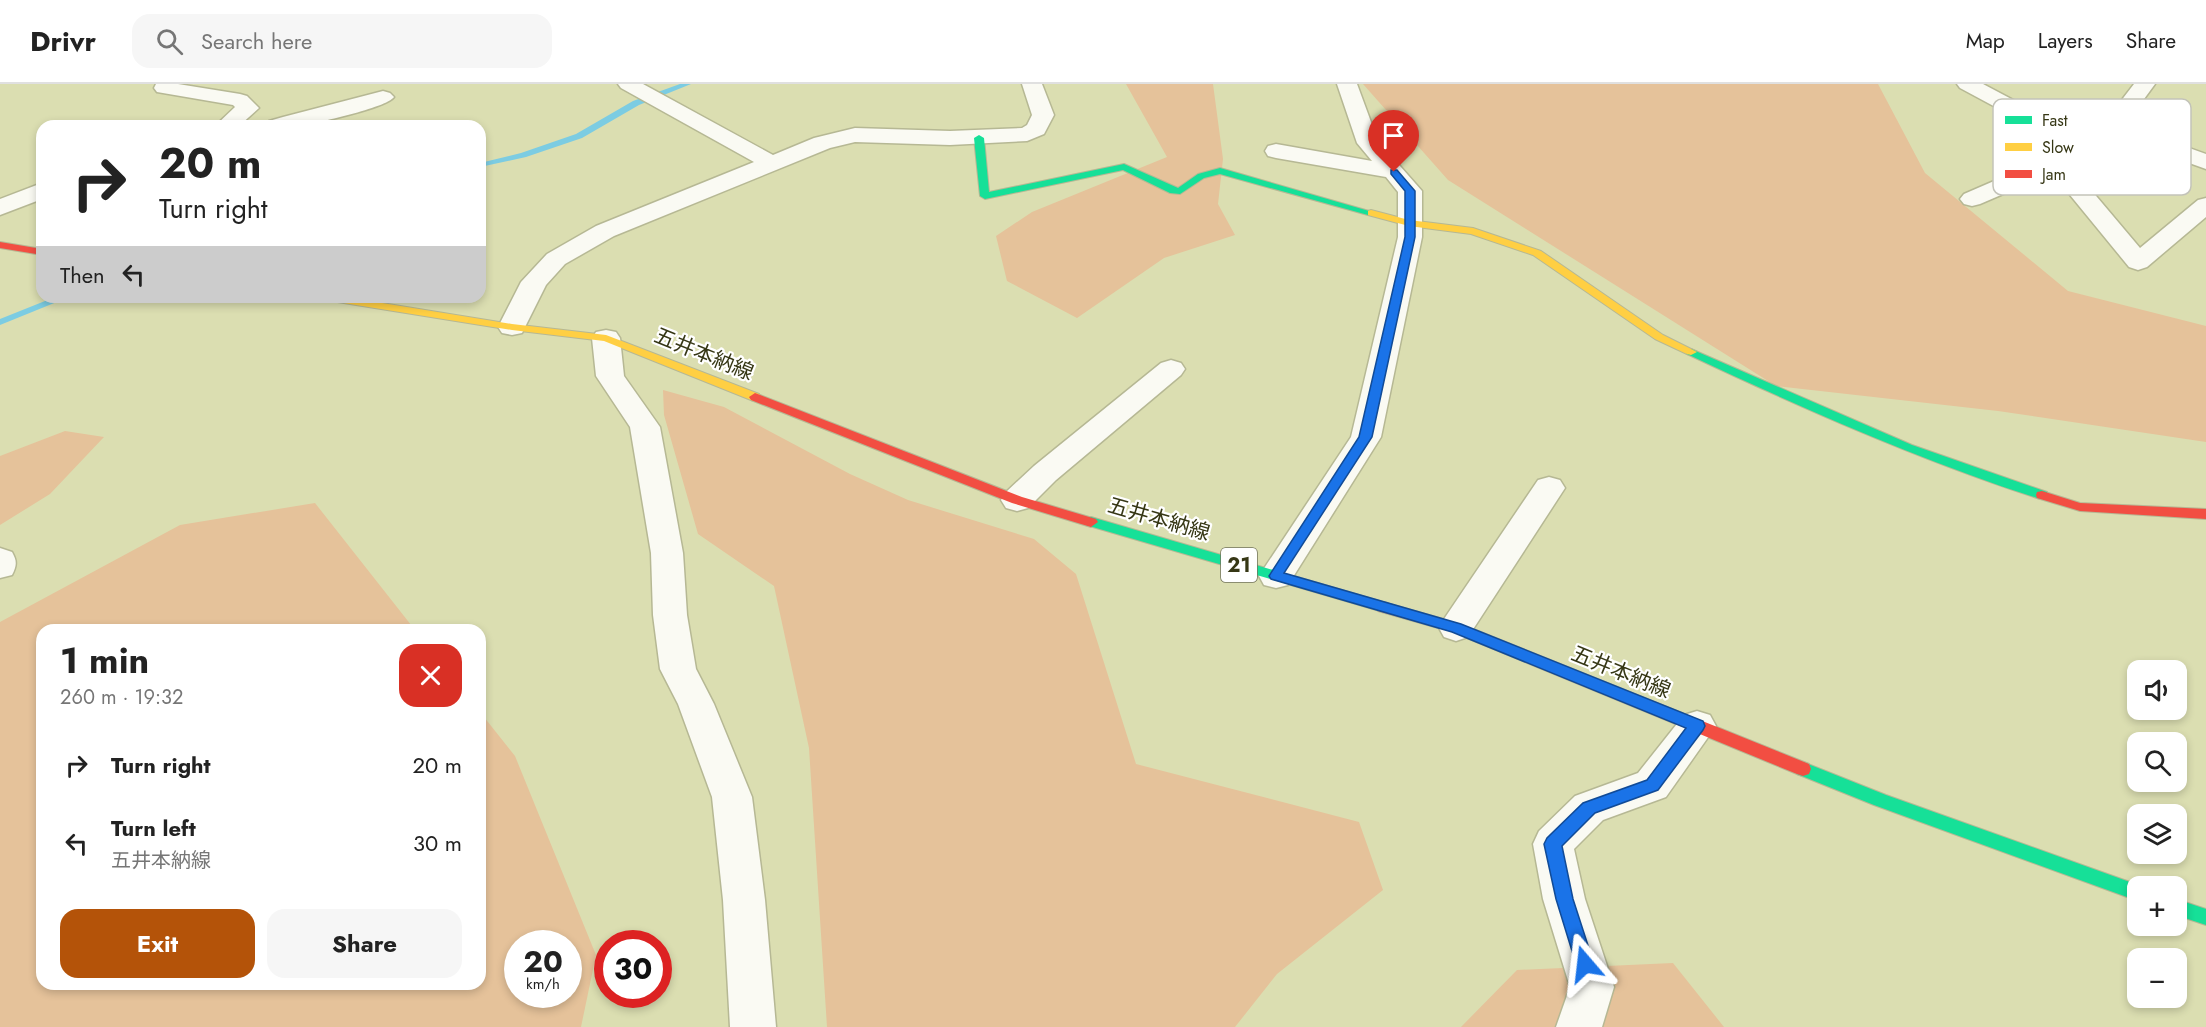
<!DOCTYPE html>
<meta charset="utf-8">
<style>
body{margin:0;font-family:Jost,"Noto Sans JP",sans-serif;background:#f6f6f6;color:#222;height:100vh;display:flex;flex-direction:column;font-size:22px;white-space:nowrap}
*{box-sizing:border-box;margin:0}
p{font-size:20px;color:#767676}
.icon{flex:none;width:33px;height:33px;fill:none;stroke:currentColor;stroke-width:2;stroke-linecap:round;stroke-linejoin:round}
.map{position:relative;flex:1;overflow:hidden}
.sheet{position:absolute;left:36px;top:540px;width:450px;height:366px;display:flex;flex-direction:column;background:#fff;border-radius:18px;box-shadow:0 3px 9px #0003}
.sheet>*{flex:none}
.banner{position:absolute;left:36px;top:36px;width:450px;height:183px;border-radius:18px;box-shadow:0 3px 9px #0003;background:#fff;color:#222;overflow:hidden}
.tools{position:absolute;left:2127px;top:576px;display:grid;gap:12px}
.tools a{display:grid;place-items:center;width:60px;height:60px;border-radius:12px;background:#fff;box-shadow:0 3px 9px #0003;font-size:30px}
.speed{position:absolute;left:504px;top:846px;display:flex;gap:12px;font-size:30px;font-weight:700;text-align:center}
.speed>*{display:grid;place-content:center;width:78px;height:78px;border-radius:50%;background:#fff;box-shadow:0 3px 9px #0003;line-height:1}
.speed small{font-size:15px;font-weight:400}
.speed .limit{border:9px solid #d22;background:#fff;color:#111}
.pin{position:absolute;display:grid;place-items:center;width:51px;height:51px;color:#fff;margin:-62px -26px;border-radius:50% 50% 50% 0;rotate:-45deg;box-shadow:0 0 6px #0007}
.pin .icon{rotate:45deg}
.me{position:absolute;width:66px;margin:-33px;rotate:343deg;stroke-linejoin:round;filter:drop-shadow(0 0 4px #0008)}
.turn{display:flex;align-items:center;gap:21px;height:126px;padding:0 24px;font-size:27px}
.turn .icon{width:78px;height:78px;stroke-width:2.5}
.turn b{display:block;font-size:42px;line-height:51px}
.then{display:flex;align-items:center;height:57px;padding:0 24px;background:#0003;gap:12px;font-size:22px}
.round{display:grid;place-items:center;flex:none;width:63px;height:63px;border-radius:18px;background:#f6f6f6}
.head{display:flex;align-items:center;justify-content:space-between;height:102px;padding:0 24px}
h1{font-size:36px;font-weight:700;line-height:45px}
.cta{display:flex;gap:12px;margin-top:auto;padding:12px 24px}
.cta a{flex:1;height:69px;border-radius:18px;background:#b45309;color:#fff;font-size:24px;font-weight:700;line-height:69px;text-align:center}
.cta a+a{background:#f6f6f6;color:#222}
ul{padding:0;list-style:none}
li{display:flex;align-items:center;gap:18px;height:78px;padding:0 24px}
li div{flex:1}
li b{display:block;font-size:22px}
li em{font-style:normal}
header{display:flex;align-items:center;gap:36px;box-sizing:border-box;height:84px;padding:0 30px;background:#fff;border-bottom:2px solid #e0e0e0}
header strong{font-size:28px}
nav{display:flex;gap:33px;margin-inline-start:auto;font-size:21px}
.search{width:420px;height:54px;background:#f6f6f6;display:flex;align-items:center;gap:15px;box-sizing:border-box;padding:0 21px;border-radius:18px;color:#767676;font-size:22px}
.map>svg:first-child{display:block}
.green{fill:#e5c29a;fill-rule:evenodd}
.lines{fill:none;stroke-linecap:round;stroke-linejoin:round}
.stream{fill:#7ccce2;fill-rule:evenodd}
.street-casing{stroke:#b6b894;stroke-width:3}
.fast-casing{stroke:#b6b894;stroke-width:2}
.slow-casing{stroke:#b6b894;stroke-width:2}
.jam-casing{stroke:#b6b894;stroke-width:2}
.street{fill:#fafaf3;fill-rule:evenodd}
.fast{fill:#16e098;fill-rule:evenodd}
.slow{fill:#ffcf43;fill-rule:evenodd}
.jam{fill:#f24e42;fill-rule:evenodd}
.route{fill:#1a73e8;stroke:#114b97;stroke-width:1.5}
.labels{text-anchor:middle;stroke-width:4.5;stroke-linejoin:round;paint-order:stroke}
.shield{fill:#fff;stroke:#72735b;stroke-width:1.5}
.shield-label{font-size:20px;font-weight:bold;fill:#363715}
.street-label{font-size:21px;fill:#363715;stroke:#fff}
.key{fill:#fff;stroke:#c3c3b9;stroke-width:1.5}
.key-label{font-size:16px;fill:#363715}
</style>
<header>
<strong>Drivr</strong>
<div class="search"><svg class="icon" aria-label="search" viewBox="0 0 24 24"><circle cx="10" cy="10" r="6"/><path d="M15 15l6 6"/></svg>Search here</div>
<nav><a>Map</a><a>Layers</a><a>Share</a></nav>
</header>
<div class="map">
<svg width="2206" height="943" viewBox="0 0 2206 943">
<rect width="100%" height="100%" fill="#dbdeb1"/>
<path class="green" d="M1126 0H1213L1223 75 1218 120 1235 151 1164 174 1077 234 1007 197 996 152 1032 128 1167 73Z
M1363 0H1878L1925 89 2068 207 2206 242V358L1998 327 1776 302 1448 96Z
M663 306 724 323 850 390 908 416 1034 455 1076 490 1136 680 1359 738 1383 806 1277 890 1235 943H827L809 664 774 502 698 450 664 331Z
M65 347 104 353 50 410 0 441V372Z
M315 419 415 546H42V900H480V628L515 672 596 871 581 943H0V538L180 441ZM518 860H568V910H518Z
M1673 879 1724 943H1461L1517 886Z"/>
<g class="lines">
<path class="stream" d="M680 0H691L639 21 582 54 526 73 480 83V79L521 69 576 50 633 17Z
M55 213H69L0 241V235Z"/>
<g class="street-casing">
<path id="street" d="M156 0H178L240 10 247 12 259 24 239 42H215L235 23 233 21 157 8 154 4Z
M618 0H643L773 71 814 54 855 44 950 47 1022 44 1027 41 1032 31 1022 0H1042L1054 31 1044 50 1027 57 950 61 855 58 830 64 614 152 565 180 546 201 522 249 512 251 502 249 498 243 521 198 547 170 596 142 754 78 621 4Z
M1337 0H1357L1378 57 1422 107V153L1381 353 1288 501 1276 504 1264 501 1259 492 1351 353 1398 153V108L1386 93 1276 74 1268 72 1265 67 1268 62 1276 60 1372 77 1357 59Z
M1957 0H1983L2083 53 2104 39 2134 0H2155L2125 41 2206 70V85L2114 52 2070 81 2140 164 2198 116 2206 114V133L2147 183 2138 186 2129 183 2052 89 1980 120 1972 122 1964 120 1960 115 1964 110 2054 71 2068 62 1960 4Z
M383 7 390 9 394 13C386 24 316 39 299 42 289 43 277 42 266 42L269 37 283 33Z
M42 99V115L0 131V115Z
M606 246 616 248 620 254 624 292 660 343 683 469 687 531 696 585 714 620 752 713 765 816 776 943H730L723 816 712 713 678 620 660 585 653 531 651 469 630 343 596 292 592 254 596 248Z
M1171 276 1181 279 1185 285 1181 291 1056 396 1028 424 1017 427 1006 424 1001 416 1006 408 1034 382 1161 279Z
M1549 393 1560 396 1565 404 1468 553 1456 557 1444 553 1439 544 1444 535 1538 396Z
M0 464 12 468C17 477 17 481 12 491L0 494Z
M1697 627 1710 631 1716 642 1666 713 1603 736 1574 765 1585 815 1614 903 1602 943H1556L1570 903 1543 815 1533 760 1539 747 1575 712 1638 689 1684 631Z"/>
</g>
<g class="fast-casing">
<path id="fast" d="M979 51 984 54 989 108 1124 80 1178 104 1198 90 1220 84 1376 129 1368 131 1220 90 1204 94 1180 110 1170 109 1123 86 985 115 980 112 974 54Z
M1691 265 1912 361 2047 408 2048 411 2042 415 2037 414C1917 375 1802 324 1687 270L1685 268Z
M1091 433 1383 518 1388 519 1390 523 1388 527 1383 528 1086 441 1084 438 1086 435Z
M1803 678 1886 711 2141 802H2138V817L1874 721 1797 690 1795 685 1797 680Z
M2176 815 2206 825V841L2176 831Z"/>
</g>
<g class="slow-casing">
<path id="slow" d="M1371 126 1409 136 1473 144 1541 167 1663 251 1697 268 1691 271 1687 270 1655 255 1533 171 1471 150 1409 142 1368 131V127Z
M320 213H345L512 240 606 251 759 310 761 313 755 317 751 316 604 257 512 246 325 216Z"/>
</g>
<g class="jam-casing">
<path id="jam" d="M0 158 42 165V171L0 164Z
M755 309 1022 413 1096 435 1098 438 1091 443 1012 419 751 316 749 313Z
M2042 407 2080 419 2206 425V435L2080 427 2037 414 2036 411 2037 408Z
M1383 518 1461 540 1809 680 1811 685 1809 690 1803 692 1797 690 1452 548 1378 527 1376 523 1378 519Z"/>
</g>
<use href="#street" class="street"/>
<use href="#fast" class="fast"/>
<use href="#slow" class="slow"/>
<use href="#jam" class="jam"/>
</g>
<path class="route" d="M1391 86H1397L1415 107V153L1372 353 1284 489 1461 540 1703 637 1705 642 1703 646 1658 706 1595 729 1562 762 1573 815 1594 880 1591 887 1585 889 1579 887 1576 880 1556 815 1544 760 1547 754 1583 719 1647 696 1686 644 1452 548 1271 495 1269 492 1359 353 1405 153V107L1391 90Z"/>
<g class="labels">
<rect class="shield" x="1221" y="464" width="36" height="34" rx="4.5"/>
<g class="shield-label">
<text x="1239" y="488">21</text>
</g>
<g class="street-label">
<text transform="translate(704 270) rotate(22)" y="7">五井本納線</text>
<text transform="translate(1159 435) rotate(16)" y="7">五井本納線</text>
<text transform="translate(1621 588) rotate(22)" y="7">五井本納線</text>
</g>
</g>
<rect x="1993" y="15" width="198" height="96" rx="9" class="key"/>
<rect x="2005" y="32" width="27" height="8" fill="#16e098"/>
<rect x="2005" y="59" width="27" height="8" fill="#ffcf43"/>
<rect x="2005" y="86" width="27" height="8" fill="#f24e42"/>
<g class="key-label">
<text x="2042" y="42">Fast</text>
<text x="2042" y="69">Slow</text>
<text x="2042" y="96">Jam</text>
</g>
</svg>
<div class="tools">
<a><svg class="icon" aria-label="sound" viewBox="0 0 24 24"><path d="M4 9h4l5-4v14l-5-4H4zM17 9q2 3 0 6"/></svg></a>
<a><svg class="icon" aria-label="search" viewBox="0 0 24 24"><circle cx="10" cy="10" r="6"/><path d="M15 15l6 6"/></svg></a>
<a><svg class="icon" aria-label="layers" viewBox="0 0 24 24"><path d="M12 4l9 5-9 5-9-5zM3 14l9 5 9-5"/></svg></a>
<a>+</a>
<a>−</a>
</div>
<div class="speed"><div>20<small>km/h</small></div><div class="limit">30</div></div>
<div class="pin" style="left:1394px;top:88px;background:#d93025"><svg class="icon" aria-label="arrive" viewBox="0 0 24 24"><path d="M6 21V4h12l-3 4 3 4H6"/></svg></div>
<svg class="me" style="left:1585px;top:880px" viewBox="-20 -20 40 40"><path d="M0-17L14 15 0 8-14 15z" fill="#1a73e8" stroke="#fff" stroke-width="4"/></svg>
<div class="banner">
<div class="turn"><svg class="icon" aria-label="right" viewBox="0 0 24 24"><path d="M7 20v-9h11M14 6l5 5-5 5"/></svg><div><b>20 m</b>Turn right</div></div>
<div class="then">Then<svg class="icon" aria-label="left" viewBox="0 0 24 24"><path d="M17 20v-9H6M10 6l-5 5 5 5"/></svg></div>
</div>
<section class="sheet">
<div class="head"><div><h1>1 min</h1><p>260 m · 19:32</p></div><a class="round" style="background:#d93025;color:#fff"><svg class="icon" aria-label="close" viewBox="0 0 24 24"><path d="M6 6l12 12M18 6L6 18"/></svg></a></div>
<ul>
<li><svg class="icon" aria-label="right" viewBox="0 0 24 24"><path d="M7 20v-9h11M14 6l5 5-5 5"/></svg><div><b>Turn right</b></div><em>20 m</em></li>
<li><svg class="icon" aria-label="left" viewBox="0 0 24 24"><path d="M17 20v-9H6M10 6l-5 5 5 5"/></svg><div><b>Turn left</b><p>五井本納線</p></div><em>30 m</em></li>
</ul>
<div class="cta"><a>Exit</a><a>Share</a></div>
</section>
</div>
